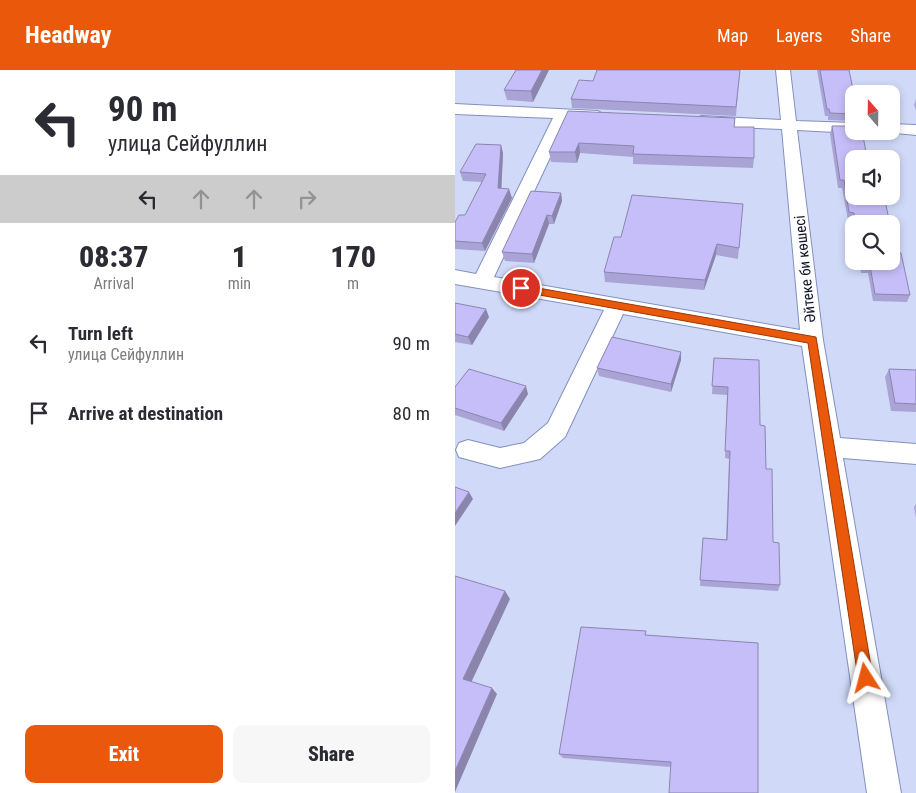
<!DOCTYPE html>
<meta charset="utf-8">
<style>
body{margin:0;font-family:"Roboto Condensed",sans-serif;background:#f7f7f7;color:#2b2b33;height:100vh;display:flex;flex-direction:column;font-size:19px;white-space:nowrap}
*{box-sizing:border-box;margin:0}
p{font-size:16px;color:#7c7c81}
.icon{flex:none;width:28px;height:28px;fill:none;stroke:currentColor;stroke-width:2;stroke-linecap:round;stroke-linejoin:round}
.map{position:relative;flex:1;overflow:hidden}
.panel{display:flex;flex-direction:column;background:#fff;width:455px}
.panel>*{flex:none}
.banner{background:#fff;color:#2b2b33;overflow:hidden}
.needle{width:32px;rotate:340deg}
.fabs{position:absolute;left:390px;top:15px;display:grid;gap:10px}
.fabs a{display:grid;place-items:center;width:55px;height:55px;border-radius:10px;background:#fff;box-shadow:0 2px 8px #0003;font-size:25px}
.pin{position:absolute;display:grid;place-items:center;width:42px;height:42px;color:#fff;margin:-21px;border:2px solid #fff;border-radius:50%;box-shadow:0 1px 5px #0007}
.me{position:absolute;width:55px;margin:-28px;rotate:351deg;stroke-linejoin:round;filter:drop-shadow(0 0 4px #0008)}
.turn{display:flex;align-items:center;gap:18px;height:105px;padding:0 25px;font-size:22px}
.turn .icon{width:65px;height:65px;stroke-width:2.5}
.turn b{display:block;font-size:35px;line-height:42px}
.lanes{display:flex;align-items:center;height:48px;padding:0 25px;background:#0003;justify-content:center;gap:25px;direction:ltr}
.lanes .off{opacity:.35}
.eta{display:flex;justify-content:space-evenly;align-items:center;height:85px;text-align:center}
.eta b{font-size:30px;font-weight:800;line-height:35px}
.cta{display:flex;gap:10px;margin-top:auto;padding:10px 25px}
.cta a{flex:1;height:58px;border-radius:10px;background:#ea580c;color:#fff;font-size:20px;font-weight:800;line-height:58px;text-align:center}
.cta a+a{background:#f7f7f7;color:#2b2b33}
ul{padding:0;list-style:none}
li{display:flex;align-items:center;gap:15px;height:70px;padding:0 25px}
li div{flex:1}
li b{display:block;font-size:19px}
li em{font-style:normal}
header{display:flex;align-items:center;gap:30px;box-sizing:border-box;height:70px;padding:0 25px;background:#ea580c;color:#fff}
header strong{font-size:24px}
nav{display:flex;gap:28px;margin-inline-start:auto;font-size:18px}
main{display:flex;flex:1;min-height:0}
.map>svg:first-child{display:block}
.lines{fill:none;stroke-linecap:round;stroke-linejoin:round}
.street-casing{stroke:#8190be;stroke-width:2}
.street{fill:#fff;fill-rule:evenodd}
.wall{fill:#aaa3d6}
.shaded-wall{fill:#8b85ae}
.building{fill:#c6bef9;stroke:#8b85ae}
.route{fill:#ea580c;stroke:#983908}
.labels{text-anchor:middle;stroke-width:4;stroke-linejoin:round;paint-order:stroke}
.street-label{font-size:15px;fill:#101526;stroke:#fcfcfc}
</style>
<header>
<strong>Headway</strong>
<nav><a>Map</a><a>Layers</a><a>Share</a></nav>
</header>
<main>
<section class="panel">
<div class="banner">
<div class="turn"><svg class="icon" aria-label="left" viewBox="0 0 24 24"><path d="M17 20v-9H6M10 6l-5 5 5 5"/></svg><div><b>90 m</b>улица Сейфуллин</div></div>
<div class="lanes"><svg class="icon" aria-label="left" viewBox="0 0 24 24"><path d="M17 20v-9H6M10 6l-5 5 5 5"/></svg><svg class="icon off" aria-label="ahead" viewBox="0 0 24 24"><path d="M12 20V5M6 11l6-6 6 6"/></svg><svg class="icon off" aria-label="ahead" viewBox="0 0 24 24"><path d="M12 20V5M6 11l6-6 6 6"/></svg><svg class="icon off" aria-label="right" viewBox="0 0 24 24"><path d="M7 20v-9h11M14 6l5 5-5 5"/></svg></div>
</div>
<div class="eta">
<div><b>08:37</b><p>Arrival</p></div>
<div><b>1</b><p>min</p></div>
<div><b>170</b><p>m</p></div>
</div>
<ul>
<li><svg class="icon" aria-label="left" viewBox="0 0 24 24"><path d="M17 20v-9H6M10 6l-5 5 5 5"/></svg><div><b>Turn left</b><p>улица Сейфуллин</p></div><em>90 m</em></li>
<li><svg class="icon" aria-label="arrive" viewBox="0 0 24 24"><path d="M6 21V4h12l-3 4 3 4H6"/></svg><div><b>Arrive at destination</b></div><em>80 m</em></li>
</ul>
<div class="cta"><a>Exit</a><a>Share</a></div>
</section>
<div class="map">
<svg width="461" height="723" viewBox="0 0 461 723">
<rect width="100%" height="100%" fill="#d0daf8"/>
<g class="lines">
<g class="street-casing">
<path id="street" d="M321 0H335L341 51 399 53V61H405L399 63 342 60 368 270 385 368 461 374V394L388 388 446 723H412L347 276 168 244 110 367 85 389 45 398 4 387 1 380 4 373 13 370 45 378 69 373 93 353 149 240 0 214V200L21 204 98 48 0 44V34L143 41 151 46 143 51 113 49 39 207 345 260 327 59 246 56 238 51 246 46 326 50Z
M436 54 461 55V65L430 62 436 61Z"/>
</g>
<use href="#street" class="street"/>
</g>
<path class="wall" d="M61 0H94L78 32 52 30 49 20Z
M285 0 281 46 117 38 116 29 138 11Z
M362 0H394L399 24V51L373 50V46H370Z
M461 29V40L459 35Z
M113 41 280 48 279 57 299 88 298 98 178 94V87L125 83 122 93 96 92 94 82Z
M377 56 399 89 435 154H399V159L397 150H393L387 118H383L375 64Z
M48 83 46 119 57 128 30 181 0 179V152L10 145 27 112 8 111 5 102Z
M106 123 107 131 99 154H94L79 193 50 191 47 182Z
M288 134 283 189 261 185 249 220 150 212 149 202 166 167Z
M441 182 455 225 452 232 418 231 413 203H406L404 191H436Z
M0 233 34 247 17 275 0 272Z
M226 282V290L216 322 144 306 142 298Z
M259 288 305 355 311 399 318 472 325 515 323 521 245 516 248 468 271 470 274 389 270 388 272 325 257 324Z
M434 299 461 300V342L436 341 430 307Z
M0 317 73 324 49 361 0 345Z
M461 434V448L459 437Z
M191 561V565L303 723 215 697 108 688 104 684Z"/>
<path class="shaded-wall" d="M87 0H94L78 32 76 21Z
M124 73 125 83 122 93 120 82Z
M46 75 48 83 46 127 43 118Z
M54 119 57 128 30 181 27 173Z
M106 123 107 131 99 154 97 146Z
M92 145 94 154 79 193 77 184Z
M262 174 261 185 249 220 250 210Z
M31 239 34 247 17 275 13 267Z
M226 282V290L216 322V314Z
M71 316 73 324 49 361 46 353Z
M14 422 18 429 0 456V443Z
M50 521 55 529 15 615 8 609Z
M37 618 42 624 0 722V701Z"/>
<path class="building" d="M61 0H87L76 21 49 20Z
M142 0H285L281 37 116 29 124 10 138 11Z
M365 0H394L399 24V44L375 43 374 39H372Z
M113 41 280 48 279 57H299V88L178 84 179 76 124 73 120 82H94Z
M377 56H399V61H407L412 87H423L424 89H399V126H429L435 154H401L399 143 394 142 389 110H385Z
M21 74 46 75 43 118 54 119 27 173 0 171V152L4 145H10L31 104 5 102Z
M76 121 106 123 97 146 92 145 77 184 47 182Z
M177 125 288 134 284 178 262 174 250 210 149 202 159 167H166Z
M436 160 441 182 446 183 455 225 420 224 415 196H409L408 191H436Z
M0 233 31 239 13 267 0 264Z
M157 267 226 282 216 314 142 298Z
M259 288 304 290 305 355 310 356 311 399H317L318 472 324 473 325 515 245 510 248 468 272 470 275 381H270L273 317 257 316Z
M14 299 71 316 46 353 0 338V317Z
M434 299 461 300V334L440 333Z
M0 417 14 422 0 443Z
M0 506 50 521 8 609 37 618 0 701Z
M126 557 191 561 190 565 303 573V723H214L216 692 104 684Z"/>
<path class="route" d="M66 215 361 267 418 608 416 613 411 615 406 613 403 608 353 273 62 221V216Z"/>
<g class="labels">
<g class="street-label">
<text transform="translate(350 199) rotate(-96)" y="5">Әйтеке би көшесі</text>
</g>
</g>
</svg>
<div class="fabs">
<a><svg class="needle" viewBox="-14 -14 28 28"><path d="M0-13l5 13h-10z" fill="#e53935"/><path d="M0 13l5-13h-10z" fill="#7c7c81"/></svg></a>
<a><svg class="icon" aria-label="sound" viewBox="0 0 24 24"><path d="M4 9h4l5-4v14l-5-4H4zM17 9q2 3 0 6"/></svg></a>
<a><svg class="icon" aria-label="search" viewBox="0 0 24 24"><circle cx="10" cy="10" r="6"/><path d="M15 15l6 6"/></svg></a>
</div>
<div class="pin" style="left:66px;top:218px;background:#d93025"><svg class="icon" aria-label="arrive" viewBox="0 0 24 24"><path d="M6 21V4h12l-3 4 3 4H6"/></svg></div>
<svg class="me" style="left:411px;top:608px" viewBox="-20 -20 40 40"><path d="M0-17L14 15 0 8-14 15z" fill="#ea580c" stroke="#fff" stroke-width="4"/></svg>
</div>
</main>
